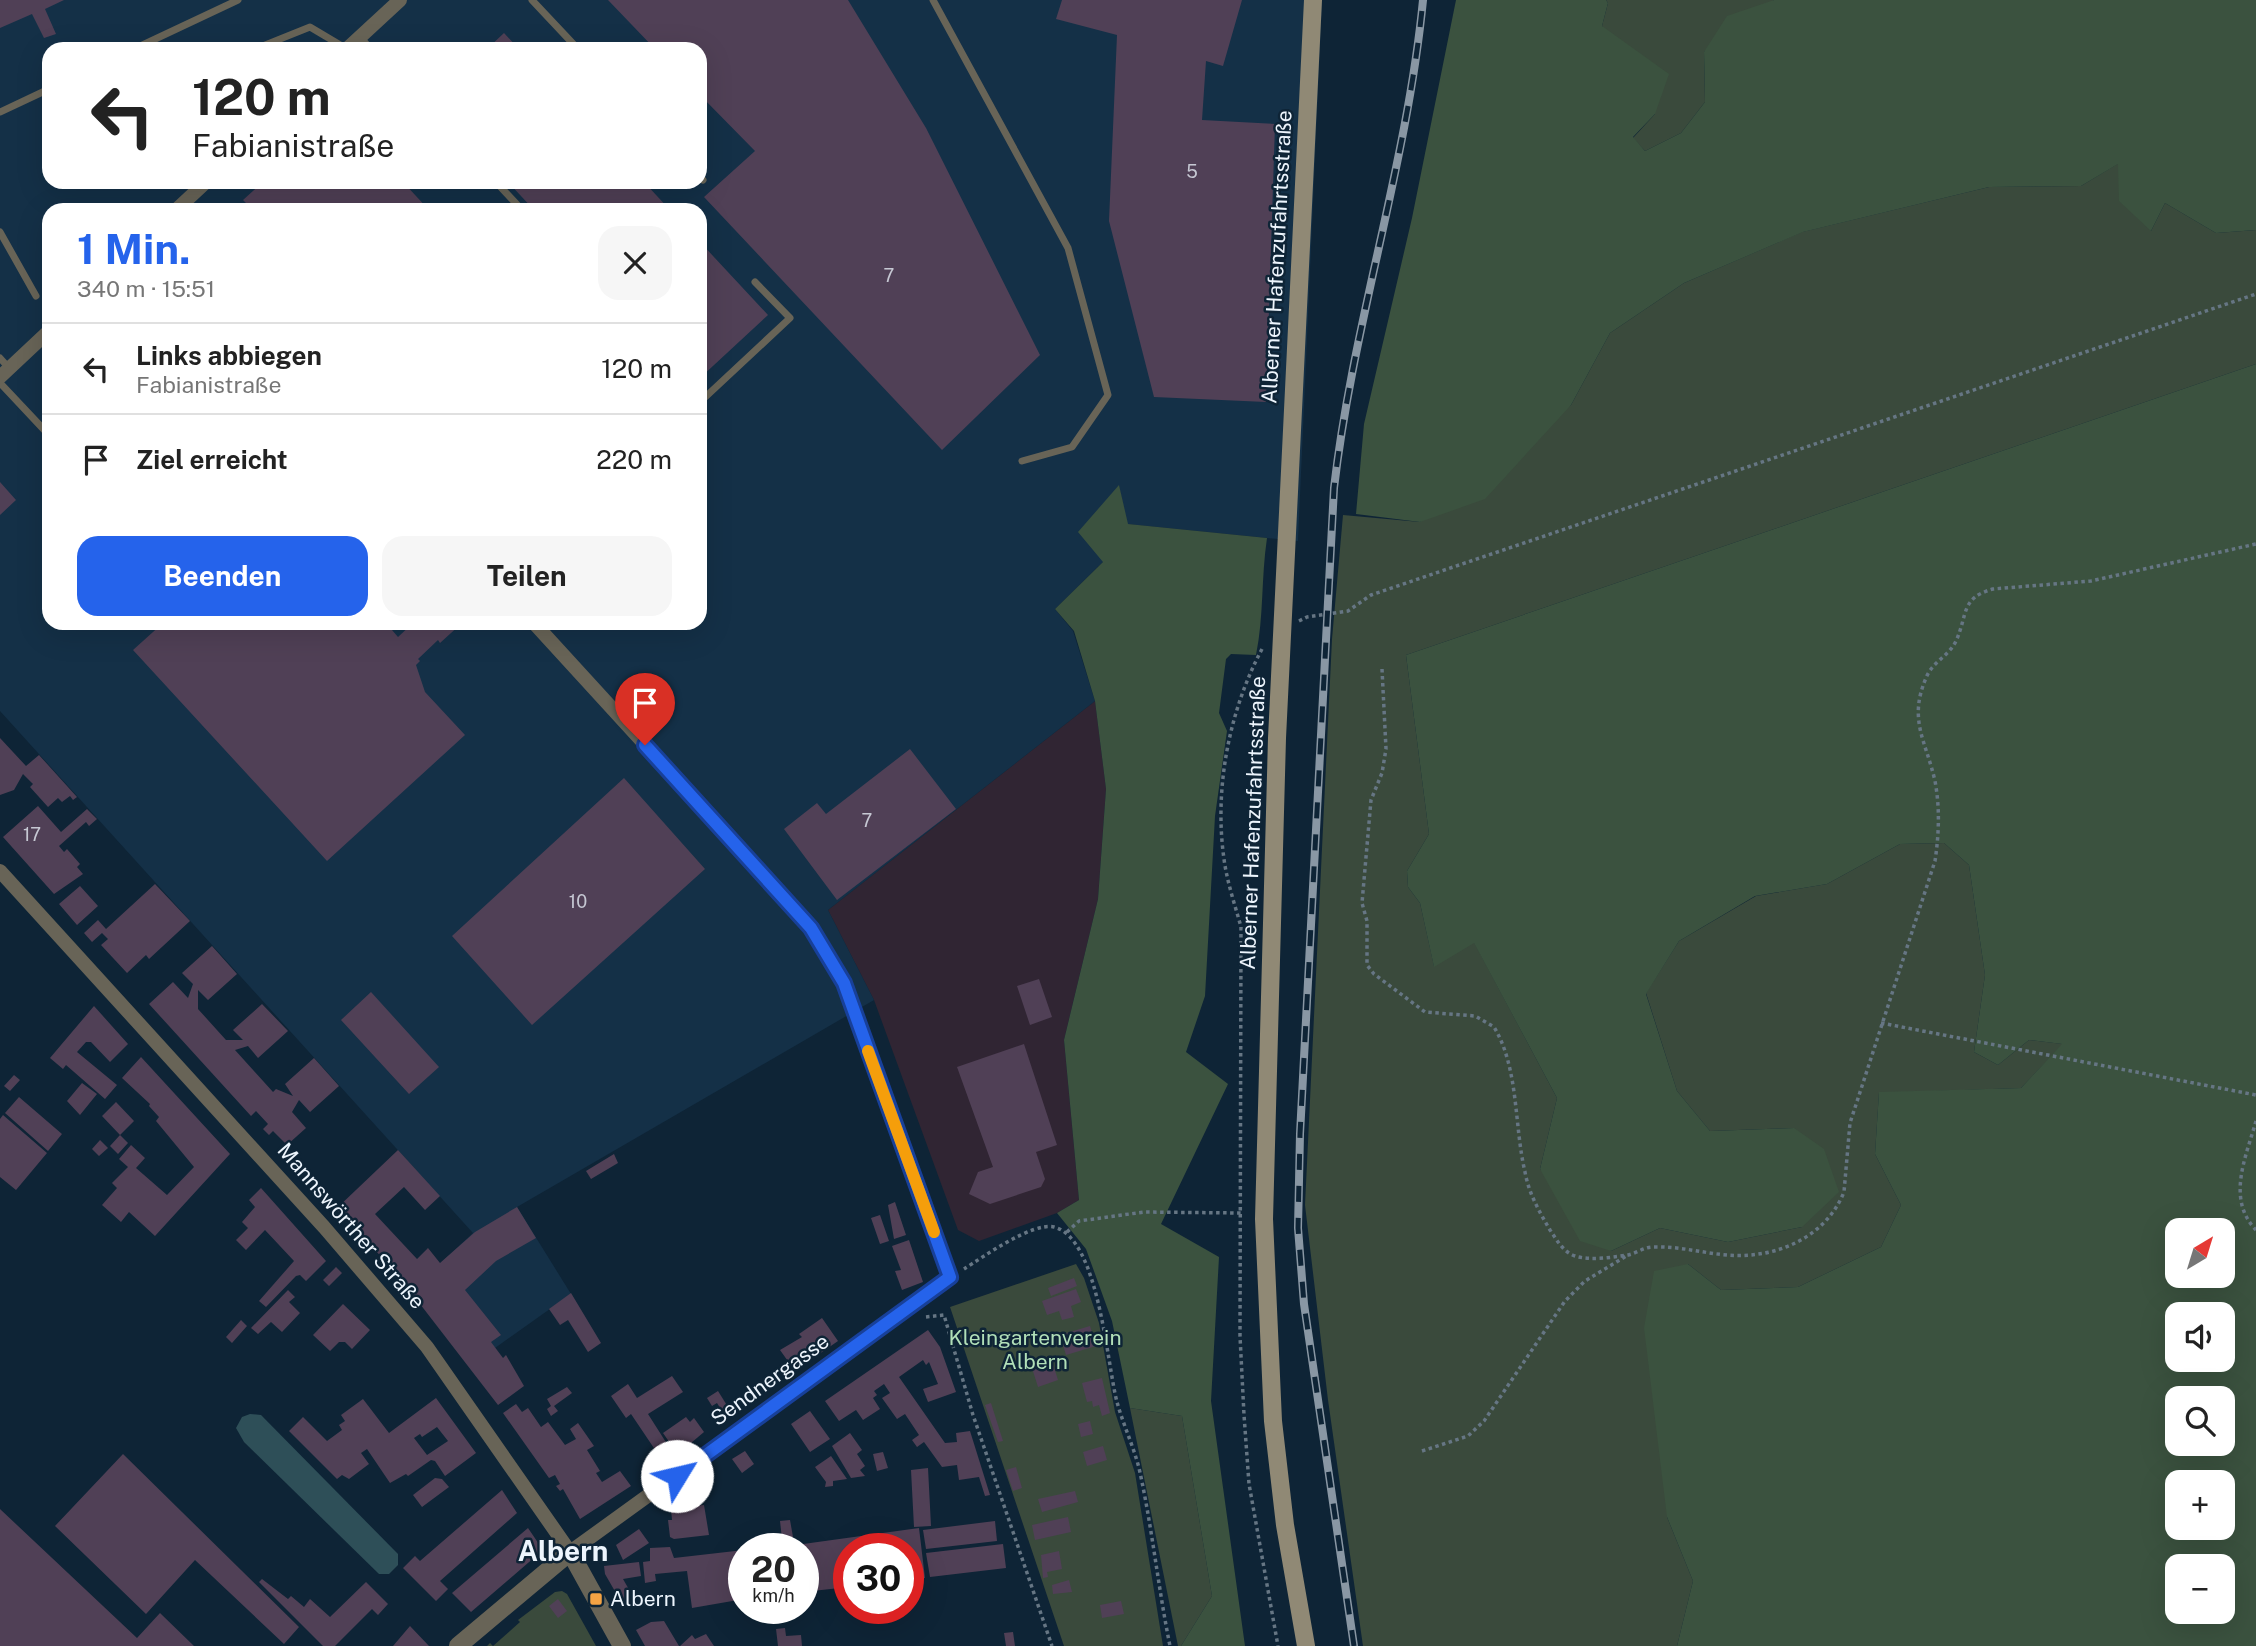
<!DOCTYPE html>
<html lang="de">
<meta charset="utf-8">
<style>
body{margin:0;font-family:"Public Sans",sans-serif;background:#f6f6f6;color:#222;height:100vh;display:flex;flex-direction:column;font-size:26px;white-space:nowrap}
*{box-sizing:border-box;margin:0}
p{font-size:23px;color:#767676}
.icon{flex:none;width:38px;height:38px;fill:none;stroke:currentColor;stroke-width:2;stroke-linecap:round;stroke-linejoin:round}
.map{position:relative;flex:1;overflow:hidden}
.sheet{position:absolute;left:42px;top:203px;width:665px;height:427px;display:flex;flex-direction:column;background:#fff;border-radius:21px;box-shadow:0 7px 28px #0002}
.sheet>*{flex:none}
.top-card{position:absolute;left:42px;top:42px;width:665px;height:147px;border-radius:21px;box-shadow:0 7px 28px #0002;background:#fff;color:#222;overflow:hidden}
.needle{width:46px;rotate:38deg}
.buttons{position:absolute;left:2165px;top:1218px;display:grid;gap:14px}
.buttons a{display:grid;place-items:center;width:70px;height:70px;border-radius:14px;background:#fff;box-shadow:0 7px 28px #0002;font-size:35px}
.speed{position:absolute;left:728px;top:1533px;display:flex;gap:14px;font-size:35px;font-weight:700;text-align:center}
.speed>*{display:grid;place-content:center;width:91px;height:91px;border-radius:50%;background:#fff;box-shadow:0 7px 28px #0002;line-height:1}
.speed small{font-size:18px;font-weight:400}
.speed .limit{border:10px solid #d22;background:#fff;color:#111}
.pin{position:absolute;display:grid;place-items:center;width:60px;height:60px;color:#fff;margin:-72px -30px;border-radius:50% 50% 50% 0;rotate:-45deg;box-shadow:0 0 7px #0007}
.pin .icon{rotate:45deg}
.me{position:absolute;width:77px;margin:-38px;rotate:54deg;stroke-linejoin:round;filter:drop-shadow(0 0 5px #0008)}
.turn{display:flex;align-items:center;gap:24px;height:147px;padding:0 35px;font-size:32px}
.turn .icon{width:91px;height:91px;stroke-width:2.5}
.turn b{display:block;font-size:49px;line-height:60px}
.round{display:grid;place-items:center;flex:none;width:74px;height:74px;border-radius:21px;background:#f6f6f6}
.summary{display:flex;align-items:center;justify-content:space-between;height:119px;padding:0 35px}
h1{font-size:42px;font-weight:700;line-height:52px;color:#2563eb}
.action{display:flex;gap:14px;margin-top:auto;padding:14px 35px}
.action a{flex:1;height:80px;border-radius:21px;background:#2563eb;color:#fff;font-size:28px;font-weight:700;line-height:80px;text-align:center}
.action a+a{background:#f6f6f6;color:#222}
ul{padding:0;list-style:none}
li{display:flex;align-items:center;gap:21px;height:91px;padding:0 35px;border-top:2px solid #e0e0e0}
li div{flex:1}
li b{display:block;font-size:26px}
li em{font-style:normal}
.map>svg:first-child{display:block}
.commercial{fill:#302533}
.built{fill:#143047;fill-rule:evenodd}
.green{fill:#3a4a3c}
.forest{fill:#3b523f;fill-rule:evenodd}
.water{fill:#2e4f58}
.building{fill:#504056;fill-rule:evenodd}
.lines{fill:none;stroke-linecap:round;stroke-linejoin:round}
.path{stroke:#667684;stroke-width:3.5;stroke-dasharray:3.5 3.5;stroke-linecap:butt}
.service{stroke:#686457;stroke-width:7}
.minor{stroke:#686457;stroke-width:14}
.tertiary{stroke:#686457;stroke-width:18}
.secondary{stroke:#908975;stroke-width:18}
.rail-casing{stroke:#8997a4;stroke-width:8}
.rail{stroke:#0e2436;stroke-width:5;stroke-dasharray:16;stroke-linecap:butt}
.route-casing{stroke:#184099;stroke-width:18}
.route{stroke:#2563eb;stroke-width:12}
.slow{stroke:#f59e0b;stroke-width:12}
.poi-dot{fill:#f4a344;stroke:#0e2436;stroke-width:2.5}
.labels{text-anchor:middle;stroke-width:5;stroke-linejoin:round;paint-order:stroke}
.number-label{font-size:18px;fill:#c6c8d3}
.street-label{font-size:21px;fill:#edf5fd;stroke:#0e2436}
.park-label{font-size:21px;fill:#b1dfb8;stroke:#0e2436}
.poi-label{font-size:21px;fill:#edf5fd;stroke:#0e2436;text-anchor:start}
.district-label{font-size:28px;font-weight:bold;fill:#edf5fd;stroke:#0e2436}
</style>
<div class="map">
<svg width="2256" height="1646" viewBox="0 0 2256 1646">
<rect width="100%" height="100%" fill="#0e2436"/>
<path class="commercial" d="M1095 701 1106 789 1098 899 1064 1040 1079 1200 1057 1213 979 1241 958 1230 874 1000 828 910Z"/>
<path class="built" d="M0 0H1322L1298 541 1127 524 1119 486 1103 562 1055 609 1073 631 1095 701 828 910 874 1000 517 1207 571 1294 495 1348 410 1291 473 1233 0 711ZM49 49H700V182H49ZM49 210H700V623H49Z"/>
<path class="green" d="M1606 0H1774L1704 52 1705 102 1681 133 1645 151 1633 138 1655 114 1602 26 1608 3Z
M2119 163 2151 231 2165 203 2216 233 2256 230V364L1406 655 1429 834 1407 871 1408 887 1420 903 1434 966 1474 942 1557 1098 1540 1169 1611 1251 1660 1228 1728 1242 1802 1227 1794 1128 1710 1131 1677 1091 1646 993 1679 941 1756 896 1827 884 1900 844 1944 843 1969 865 1985 975 1974 1052 1998 1065 2029 1040 2063 1044 2021 1088 1879 1093 1875 1154 1901 1205 1881 1247 1798 1287 1721 1290 1688 1264 1667 1517 1693 1581 1677 1646H1363L1328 1400 1305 1205 1332 639 1343 515 1420 522 1571 405 1610 333 1684 283 1802 232 1989 187 2081 186Z
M1076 1264 1084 1278 1099 1323 1115 1412 1135 1473 1163 1646H1064L950 1307Z
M1130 1408 1182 1416 1212 1596 1181 1646H1178Z
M562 1591 567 1594 596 1646H487L490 1643 493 1646 520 1622 518 1620 555 1592Z"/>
<path class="forest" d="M1456 0H1606L1608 3 1602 26 1669 74 1655 114 1633 137 1645 151 1681 133 1705 102 1704 52 1727 16 1774 0H2256V230L2216 233 2165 203 2151 231 2119 201 2118 164 2081 186 1989 187 1803 232 1684 283 1610 333 1571 405 1485 499 1420 522 1356 514 1364 424 1412 218Z
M2256 364V1646H1677L1693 1581 1667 1517 1644 1328 1654 1271 1688 1264 1721 1290 1798 1287 1881 1247 1901 1205 1875 1154 1879 1092 2021 1088 2062 1044 2029 1040 1998 1065 1974 1052 1985 975 1969 865 1944 843 1900 844 1827 884 1755 896 1679 941 1646 994 1677 1091 1710 1131 1794 1128 1824 1149 1839 1192 1802 1227 1728 1242 1660 1228 1611 1251 1580 1241 1540 1169 1557 1098 1474 943 1434 967 1420 903 1408 887 1407 871 1429 834 1406 655ZM2177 1230H2222V1276H2177ZM2177 1314H2222V1360H2177ZM2177 1398H2222V1444H2177ZM2177 1482H2222V1528H2177ZM2177 1566H2222V1612H2177Z
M1119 485 1128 524 1267 538C1261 578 1264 616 1256 655L1231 654 1226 659 1219 713 1227 731 1215 816 1205 996 1186 1052 1228 1084 1161 1224 1219 1257 1211 1401 1245 1646H1181L1212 1596 1182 1416 1130 1408 1112 1321 1086 1249 1057 1213 1079 1200 1064 1040 1098 899 1106 789 1095 701 1074 631 1055 609 1103 562 1078 532Z"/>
<path class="water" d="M250 1414 261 1415 398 1554V1565L389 1574H379L244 1442 236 1428 242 1417Z"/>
<path class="building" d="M0 0H64L45 9 56 34 44 38 32 14 0 28Z
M608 0H848L926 128 1040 355 942 450 704 197 755 151 700 95V49H655Z
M1062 0H1242L1223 66 1206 61 1202 120 1275 124 1266 402 1154 397 1109 221 1117 35 1056 19Z
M504 33 519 49H487Z
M263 182H403L429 210H253L243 200Z
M508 182H644L670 210H534Z
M700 242 768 315 700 378Z
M0 482 16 500 0 515Z
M163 623H386L398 637 413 623H462L440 643 438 640 418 659 420 661 416 665 425 692 465 735 327 861 133 650Z
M0 738 26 766 39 755 77 797 73 800 70 796 62 802 58 798 48 807 30 787 33 784 23 774 14 790 0 795Z
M910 749 956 809 837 900 784 829 817 803 826 814Z
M624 778 705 869 532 1025 452 936Z
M38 806 61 832 87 809 97 819 89 826 86 822 59 846 64 852 67 849 80 864 77 867 83 874 54 894 3 837Z
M155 884 190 921 149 959 146 955 127 973 101 945 108 939 102 933 92 942 84 933 98 920 106 929Z
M80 886 98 906 77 925 59 904Z
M212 946 237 974 208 1000 198 990V1009L226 1040H243L233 1030 262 1004 288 1031 258 1058 248 1046 235 1050 273 1092 276 1089 293 1096 285 1084 314 1058 339 1086 310 1112 299 1100 292 1112 306 1128 287 1145 273 1131 269 1135 263 1129 268 1124 256 1111 251 1116 149 1004 173 982 188 998 193 984 182 973Z
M1039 979 1052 1017 1030 1025 1017 986Z
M371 992 439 1067 409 1094 341 1020Z
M94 1006 128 1044 110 1062 91 1042H86L77 1052 117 1085 105 1099 66 1065 63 1069 50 1058Z
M1024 1044 1057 1145 1036 1152 1045 1179 1041 1187 990 1204 969 1194 978 1172 993 1167 957 1067Z
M141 1057 230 1154 155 1236 129 1212 121 1222 102 1205 117 1188 112 1183 128 1167 119 1159 131 1145 145 1158 136 1168 167 1195 194 1167 156 1121 159 1117 149 1106 150 1104 122 1078Z
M14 1075 20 1080 10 1091 4 1086Z
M82 1083 97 1094 80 1115 67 1101Z
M19 1097 62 1134 48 1151 5 1113Z
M116 1102 134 1121 120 1135 102 1116Z
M3 1115 47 1153 16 1190 0 1177V1119Z
M120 1135 128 1143 118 1154 110 1146Z
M100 1140 108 1148 99 1156 92 1149Z
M398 1150 440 1196 425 1210 404 1187 375 1214 417 1259 428 1248 440 1263 475 1232 517 1207 536 1238 496 1261 465 1290 501 1335 491 1342 503 1358 506 1355 524 1386 498 1405 410 1291 412 1289 336 1209Z
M614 1154 618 1163 591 1179 586 1171Z
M261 1188 326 1261 306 1281 300 1275 296 1276 266 1307 259 1301 294 1261 265 1230 246 1250 236 1240 248 1228 242 1222 255 1207 249 1200Z
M895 1202 906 1235 894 1239 888 1205Z
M880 1215 889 1241 880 1244 871 1218Z
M909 1240 923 1282 902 1290 895 1271 901 1270 892 1246Z
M336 1267 342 1273 329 1286 323 1280Z
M1074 1278 1077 1286 1051 1296 1048 1288Z
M1076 1289 1081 1302 1071 1306 1074 1317 1062 1320 1059 1311 1047 1315 1042 1301Z
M288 1290 295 1297 289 1302 300 1313 282 1332 271 1322 258 1334 251 1328Z
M571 1293 601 1343 588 1352 568 1320 560 1325 549 1309Z
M343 1304 370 1330 352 1349 345 1342H339L330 1351 313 1335Z
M822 1318 838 1341 795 1371 780 1350 802 1337 799 1334Z
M241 1320 247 1326 232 1343 226 1337Z
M1090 1326 1096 1346 1066 1355 1060 1335Z
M928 1330 940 1347 956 1392 928 1402 923 1389 938 1384 929 1362 926 1365 923 1360 899 1377 945 1443 957 1442 956 1433 970 1431 990 1495 985 1496 979 1477 959 1480 957 1465 942 1467 924 1442 917 1447 912 1440 919 1435 905 1414 897 1419 882 1398 890 1393 884 1384 874 1391 877 1395 873 1398 880 1409 863 1420 856 1410 839 1421 825 1401Z
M1052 1361 1058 1380 1038 1387 1032 1368Z
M672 1376 683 1392 648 1414 669 1447 672 1446 663 1433 686 1417 690 1422 694 1418 704 1432 678 1454 674 1449 672 1450 675 1456 664 1463 631 1414 626 1418 611 1396 628 1384 637 1398Z
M1102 1378 1110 1413 1102 1416 1099 1405 1093 1407 1092 1401 1087 1402 1082 1383Z
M567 1387 572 1393 554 1406 558 1411 551 1416 547 1409 551 1406 547 1399Z
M718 1391 733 1415 727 1419 717 1403 712 1406 707 1398Z
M436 1398 476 1453 445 1476 435 1461 431 1460 408 1476 406 1474 390 1483 367 1449 361 1453 369 1464 349 1479 342 1475 337 1479 289 1431 303 1417 327 1441 342 1430 339 1425 345 1421 341 1415 363 1399 389 1433ZM437 1427 448 1441 427 1455 414 1438 420 1434 422 1437Z
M991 1403 1003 1441 998 1442 985 1405Z
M516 1404 522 1412 528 1408 541 1427 548 1422 565 1445 576 1439 570 1429 578 1423 594 1446 587 1450 600 1471 596 1473 602 1482 620 1471 631 1486 580 1519 563 1489 560 1491 556 1486 560 1484 555 1475 549 1478 503 1413Z
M810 1411 830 1439 810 1452 791 1424Z
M1090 1421 1093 1434 1081 1437 1078 1424Z
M850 1433 862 1450 857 1454 865 1466 860 1470 865 1476 851 1478 832 1446Z
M1103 1446 1107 1460 1087 1466 1083 1452Z
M745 1451 754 1464 742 1473 732 1459Z
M883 1452 888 1468 877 1471 873 1454Z
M123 1454 299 1627 284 1644 195 1560 146 1614 55 1526Z
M831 1456 847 1479 833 1481V1486L825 1487 826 1482 815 1467Z
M1016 1467 1022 1488 1013 1491 1006 1470Z
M928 1468 931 1526 914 1527 911 1470Z
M435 1478 442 1479 449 1487 422 1507 413 1495Z
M502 1490 517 1513 440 1581 448 1589 436 1601 403 1568 415 1556 420 1561Z
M1075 1491 1078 1502 1042 1512 1038 1499Z
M694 1504V1506L704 1505 709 1535 674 1539 670 1537 668 1520H672L671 1509Z
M0 1509 137 1638 160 1613 194 1646H0Z
M1068 1517 1071 1532 1035 1540 1032 1525Z
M790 1520 793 1537 782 1539 780 1521Z
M995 1521 997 1541 926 1549 923 1530Z
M528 1528 543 1550 471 1612 452 1593Z
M919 1528 925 1578 908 1580V1549H849V1587L803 1592V1549H767Z
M639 1529 649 1543 623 1560 616 1545Z
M1003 1544 1006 1568 930 1577 926 1553Z
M670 1547 674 1558 744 1550V1599L692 1608 687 1571 655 1574 656 1581 645 1583 643 1562 650 1561V1548Z
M1059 1551 1062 1569 1047 1572 1048 1577 1043 1578 1041 1555Z
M639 1562 641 1576 623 1579 635 1600 624 1607 605 1574 604 1566Z
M262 1579 288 1599 291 1596 304 1607 310 1599 330 1617 366 1582 388 1604 378 1615 372 1609 335 1646H323L259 1582Z
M1069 1580 1072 1592 1053 1594 1052 1585Z
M558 1599 567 1611 558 1618 549 1606Z
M1121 1601 1124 1614 1102 1618 1100 1605Z
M664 1621 679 1646H645L636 1630 651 1622Z
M410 1626 429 1646H393Z
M785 1628 786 1636 801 1635 802 1646H778L776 1629Z
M1013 1632 1015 1646H1006L1004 1633Z
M706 1634 714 1646H680L692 1635 695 1639Z"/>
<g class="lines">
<path class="path" d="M1299 621 1307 617 1348 611 1371 595 2256 294
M1262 649C1229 711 1214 789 1224 859 1227 882 1235 905 1241 927L1240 1336 1244 1415 1249 1484 1278 1646
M1382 669 1386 749 1382 773 1371 800 1362 903 1367 921V965L1374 974 1425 1012 1475 1016 1494 1027C1519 1068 1514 1126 1525 1172 1529 1194 1539 1211 1550 1230 1557 1240 1563 1252 1575 1256 1590 1261 1614 1257 1628 1255 1637 1253 1644 1247 1653 1247 1679 1246 1702 1253 1727 1255 1774 1259 1825 1239 1844 1192L1850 1123 1935 861C1939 834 1940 808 1935 781 1926 741 1908 720 1926 678 1932 662 1949 656 1956 641 1968 615 1960 598 1993 589L2091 581 2256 544
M1881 1023 2256 1095
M2256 1121C2246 1157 2226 1199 2256 1230
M1067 1232 1079 1221 1144 1212 1241 1213
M964 1269C983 1257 1032 1222 1054 1227 1099 1238 1107 1365 1117 1402 1123 1424 1133 1445 1139 1468 1152 1526 1158 1587 1170 1646
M926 1317 944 1315 973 1415 1052 1646
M1422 1451 1468 1436 1484 1421 1565 1301 1585 1281 1628 1255
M596 1561 607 1556"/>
<path class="service" d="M532 0 578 49
M933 0 1068 248 1108 395 1072 447 1022 461
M360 37 371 49
M134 49 238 0
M255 49 310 27 347 49
M0 112 49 89
M700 177 703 180
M496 182 522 210
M0 232 36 296
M0 358 9 368
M0 383 49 435
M700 402 790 318 755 282"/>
<path class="minor" d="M347 49 400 0
M176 210 206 182
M0 377 49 331
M0 871 324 1227 427 1347 570 1552 950 1277 844 983 812 927 534 623"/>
<path class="tertiary" d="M458 1646 570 1552 622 1646"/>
<path class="secondary" d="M1306 1646 1285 1525 1273 1421 1264 1219 1277 738 1313 0"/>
<g class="rail-casing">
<path id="rail" d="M1354 1646 1304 1304 1298 1228 1300 1134 1334 488C1353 323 1407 165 1423 0"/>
</g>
<use href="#rail" class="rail"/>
</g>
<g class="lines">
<g class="route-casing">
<path id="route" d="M645 745 811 928 844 983 950 1277 677 1476"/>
</g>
<use href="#route" class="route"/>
<path class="slow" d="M868 1051 934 1232"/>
</g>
<rect class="poi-dot" x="589" y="1592" width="14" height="14" rx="3.5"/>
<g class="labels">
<g class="number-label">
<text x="1192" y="178">5</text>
<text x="889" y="282">7</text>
<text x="867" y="827">7</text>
<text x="32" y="841">17</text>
<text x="578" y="908">10</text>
</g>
<g class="street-label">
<text transform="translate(1277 257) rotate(-87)" y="7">Alberner Hafenzufahrtsstraße</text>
<text transform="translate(1253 823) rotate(-88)" y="7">Alberner Hafenzufahrtsstraße</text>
<text transform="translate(351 1226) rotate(49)" y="7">Mannswörther Straße</text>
<text transform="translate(770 1380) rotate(-36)" y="7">Sendnergasse</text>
</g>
<g class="park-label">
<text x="1035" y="1345">Kleingartenverein<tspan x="1035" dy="24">Albern</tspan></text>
</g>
<g class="poi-label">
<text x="610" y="1606">Albern</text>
</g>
<g class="district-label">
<text x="563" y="1561">Albern</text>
</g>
</g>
</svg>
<div class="buttons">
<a><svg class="needle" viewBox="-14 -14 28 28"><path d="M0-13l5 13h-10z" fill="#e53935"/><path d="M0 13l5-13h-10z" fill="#767676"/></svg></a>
<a><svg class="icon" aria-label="sound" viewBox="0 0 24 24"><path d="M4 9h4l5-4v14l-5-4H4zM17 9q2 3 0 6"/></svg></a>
<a><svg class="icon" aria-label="search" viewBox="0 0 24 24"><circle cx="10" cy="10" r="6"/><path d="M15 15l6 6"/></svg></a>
<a>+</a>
<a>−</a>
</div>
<div class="speed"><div>20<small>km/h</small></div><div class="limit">30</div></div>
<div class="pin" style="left:645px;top:745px;background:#d93025"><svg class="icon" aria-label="arrive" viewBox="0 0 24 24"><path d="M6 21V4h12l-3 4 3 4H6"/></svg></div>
<svg class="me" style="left:677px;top:1476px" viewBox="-20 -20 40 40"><circle r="19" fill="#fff"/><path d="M0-13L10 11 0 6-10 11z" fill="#2563eb"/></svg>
<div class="top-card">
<div class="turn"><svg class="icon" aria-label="left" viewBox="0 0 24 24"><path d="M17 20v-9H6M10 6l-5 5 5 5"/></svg><div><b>120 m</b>Fabianistraße</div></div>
</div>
<section class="sheet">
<div class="summary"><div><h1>1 Min.</h1><p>340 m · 15:51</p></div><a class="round"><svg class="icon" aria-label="close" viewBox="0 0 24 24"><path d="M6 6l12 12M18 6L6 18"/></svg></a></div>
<ul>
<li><svg class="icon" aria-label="left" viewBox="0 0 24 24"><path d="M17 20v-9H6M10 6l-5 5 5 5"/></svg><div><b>Links abbiegen</b><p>Fabianistraße</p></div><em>120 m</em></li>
<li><svg class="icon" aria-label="arrive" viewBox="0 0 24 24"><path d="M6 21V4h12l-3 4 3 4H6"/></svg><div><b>Ziel erreicht</b></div><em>220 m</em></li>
</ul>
<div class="action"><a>Beenden</a><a>Teilen</a></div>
</section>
</div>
